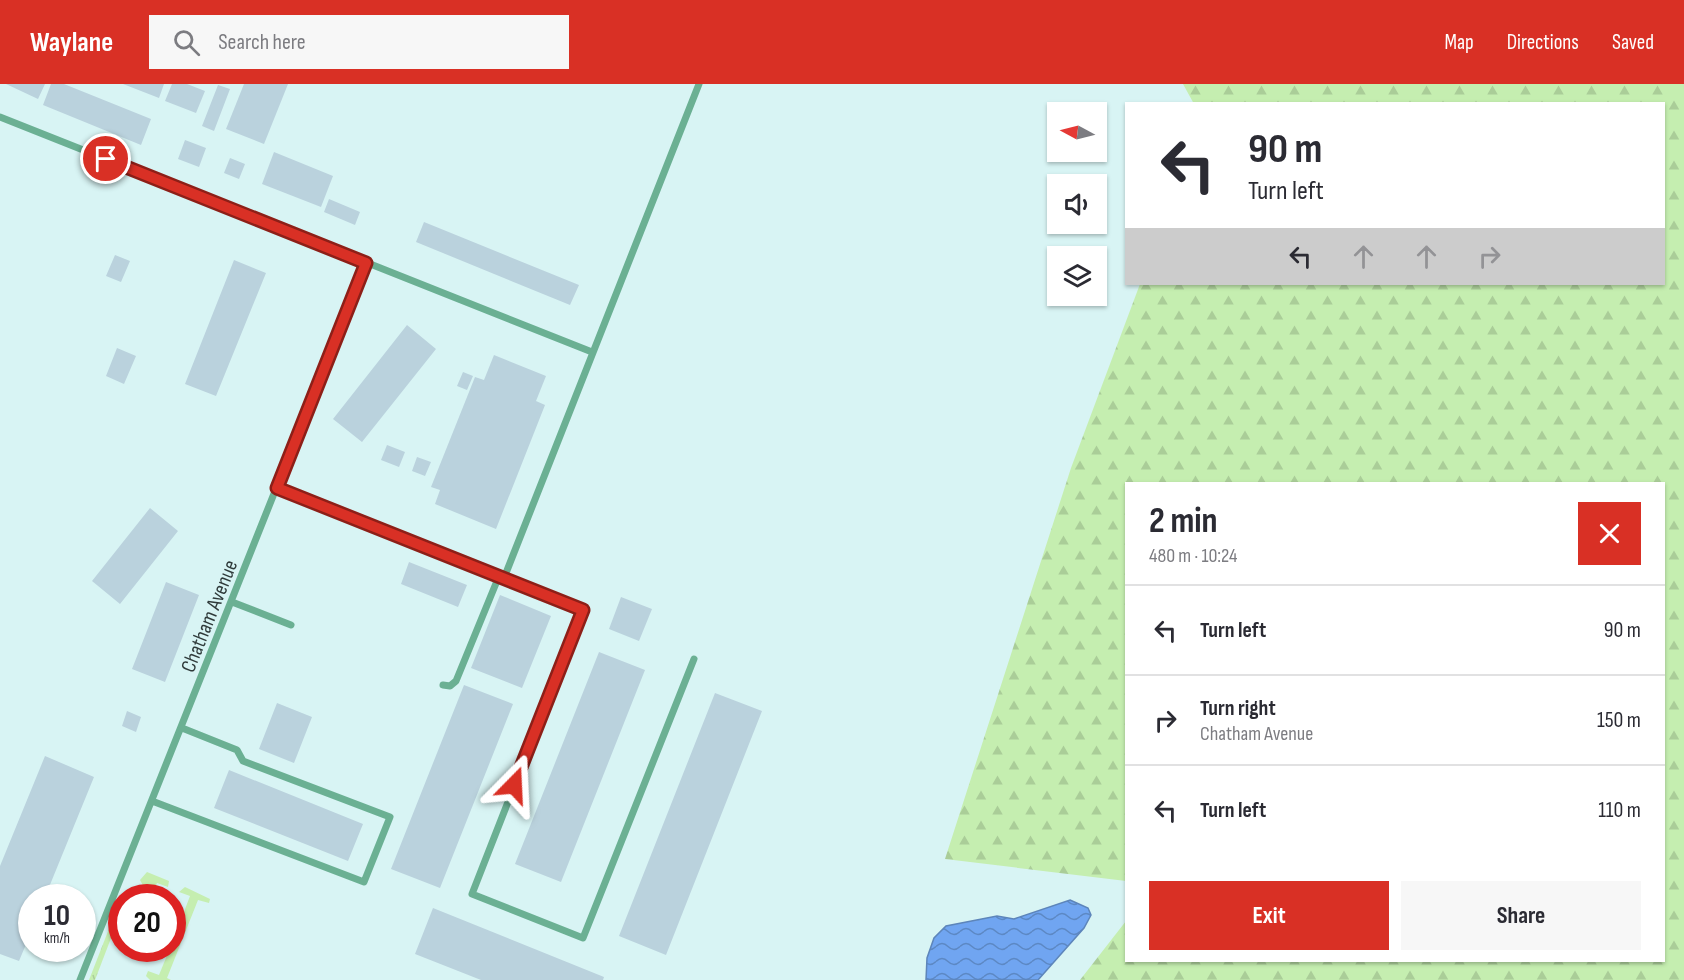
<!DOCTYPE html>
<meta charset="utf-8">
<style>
body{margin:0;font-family:"Sofia Sans Condensed",sans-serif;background:#f7f7f7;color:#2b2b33;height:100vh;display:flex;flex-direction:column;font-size:22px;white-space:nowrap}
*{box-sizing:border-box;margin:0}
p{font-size:20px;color:#7c7c81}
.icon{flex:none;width:33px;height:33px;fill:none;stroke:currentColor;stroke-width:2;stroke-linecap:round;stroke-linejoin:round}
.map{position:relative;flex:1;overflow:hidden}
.details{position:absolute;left:1125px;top:398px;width:540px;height:480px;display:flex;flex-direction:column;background:#fff;border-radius:0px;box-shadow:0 2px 4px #0004}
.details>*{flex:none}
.banner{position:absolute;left:1125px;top:18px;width:540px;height:183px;border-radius:0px;box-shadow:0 2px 4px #0004;background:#fff;color:#2b2b33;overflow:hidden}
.needle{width:39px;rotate:277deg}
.fabs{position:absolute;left:1047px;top:18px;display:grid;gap:12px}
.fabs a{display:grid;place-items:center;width:60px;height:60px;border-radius:0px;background:#fff;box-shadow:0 2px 4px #0004;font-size:30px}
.speed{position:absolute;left:18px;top:800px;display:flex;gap:12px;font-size:30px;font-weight:700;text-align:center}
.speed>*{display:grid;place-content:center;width:78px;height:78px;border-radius:50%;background:#fff;box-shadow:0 2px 4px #0004;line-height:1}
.speed small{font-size:15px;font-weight:400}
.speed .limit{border:9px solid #d22;background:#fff;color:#111}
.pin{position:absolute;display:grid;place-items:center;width:51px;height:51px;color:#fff;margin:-26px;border:3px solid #fff;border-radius:50%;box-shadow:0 2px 6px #0007}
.me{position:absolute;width:66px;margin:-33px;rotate:21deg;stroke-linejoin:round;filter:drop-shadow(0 0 4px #0008)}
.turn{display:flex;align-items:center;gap:21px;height:126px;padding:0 24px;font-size:27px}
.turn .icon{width:78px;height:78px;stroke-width:2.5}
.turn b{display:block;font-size:42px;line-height:51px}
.lanes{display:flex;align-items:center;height:57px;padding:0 24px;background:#0003;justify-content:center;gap:30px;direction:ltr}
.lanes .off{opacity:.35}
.round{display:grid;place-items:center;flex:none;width:63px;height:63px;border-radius:0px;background:#f7f7f7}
.head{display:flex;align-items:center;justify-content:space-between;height:102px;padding:0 24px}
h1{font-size:36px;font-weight:700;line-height:45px}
.action{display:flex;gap:12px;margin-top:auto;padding:12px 24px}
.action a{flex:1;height:69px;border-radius:0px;background:#d93025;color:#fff;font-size:24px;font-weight:700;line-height:69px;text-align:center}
.action a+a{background:#f7f7f7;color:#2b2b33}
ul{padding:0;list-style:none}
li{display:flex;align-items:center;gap:18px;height:90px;padding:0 24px;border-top:2px solid #e1e1e2}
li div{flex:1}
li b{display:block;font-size:22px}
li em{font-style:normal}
header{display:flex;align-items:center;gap:36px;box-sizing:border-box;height:84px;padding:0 30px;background:#d93025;color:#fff}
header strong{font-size:28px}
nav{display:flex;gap:33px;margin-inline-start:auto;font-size:21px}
.search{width:420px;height:54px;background:#f7f7f7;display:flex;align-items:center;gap:15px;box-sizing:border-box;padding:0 21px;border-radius:0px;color:#7c7c81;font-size:22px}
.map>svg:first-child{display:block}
.grass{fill:url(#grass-tufts)}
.forest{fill:url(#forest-firs)}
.garden{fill:#c5eeb0}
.water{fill:url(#water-waves);stroke:#5d85ba;stroke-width:1.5}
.building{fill:#bad2dd}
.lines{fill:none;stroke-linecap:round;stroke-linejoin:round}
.service{stroke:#6bb093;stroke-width:7}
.route-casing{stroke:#8d1f18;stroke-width:15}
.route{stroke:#d93025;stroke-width:10}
.labels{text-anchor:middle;stroke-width:4.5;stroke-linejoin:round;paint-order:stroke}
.street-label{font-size:21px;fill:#303b3b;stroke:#d8f4f4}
</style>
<header>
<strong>Waylane</strong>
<div class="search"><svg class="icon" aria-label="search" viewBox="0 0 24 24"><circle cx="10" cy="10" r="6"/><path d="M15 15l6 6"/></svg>Search here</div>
<nav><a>Map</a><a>Directions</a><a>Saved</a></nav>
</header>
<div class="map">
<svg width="1684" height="896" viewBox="0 0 1684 896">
<defs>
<pattern id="grass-tufts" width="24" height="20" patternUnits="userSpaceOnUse" patternTransform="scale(1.5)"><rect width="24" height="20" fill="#c5eeb0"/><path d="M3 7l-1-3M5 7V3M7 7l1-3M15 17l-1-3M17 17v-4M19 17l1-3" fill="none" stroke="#aacd98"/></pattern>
<pattern id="forest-firs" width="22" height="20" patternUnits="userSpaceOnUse" patternTransform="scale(1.5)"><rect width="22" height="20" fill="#c5eeb0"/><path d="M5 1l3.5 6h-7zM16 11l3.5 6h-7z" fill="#aacd98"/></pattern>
<pattern id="water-waves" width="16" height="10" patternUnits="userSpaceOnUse" patternTransform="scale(1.5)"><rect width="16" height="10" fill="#70a5f1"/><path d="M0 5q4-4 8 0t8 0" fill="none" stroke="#5c88c4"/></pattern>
</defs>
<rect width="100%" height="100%" fill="#d8f4f4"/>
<path class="grass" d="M121 814V828L95 896H89Z"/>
<path class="forest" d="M1183 0H1684V896H1080L1126 837V876H1664V399H1126V797L945 775 1071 384 1140 200H1664V20H1194Z"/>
<path class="garden" d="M147 788 169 797 168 803 157 799 151 813H142L145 805 140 796Z
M185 803 210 815 209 819 198 816 167 894 171 896H150L146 892 148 887 159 891 170 864H172L173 857 190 812 179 808Z"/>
<path class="water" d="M1070 816 1088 824 1091 831 1084 844 1038 896H926L927 874 934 854 946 842 997 832 1014 835Z"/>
<path class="building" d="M6 0H45L38 15Z
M51 0H64L151 35 141 61 43 21Z
M123 0H164L159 14Z
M172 0H187L205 7 196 29 165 17Z
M244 0H288L264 60 226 45Z
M218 1 230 5 214 47 202 42Z
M185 56 206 64 199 83 178 75Z
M274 68 333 92 321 123 262 100Z
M230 74 245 80 239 95 224 89Z
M329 115 360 128 355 141 324 128Z
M424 138 579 201 570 221 416 158Z
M115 171 130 177 121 198 106 192Z
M234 176 266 189 216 312 185 300Z
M407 241 436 265 362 358 333 335Z
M117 264 136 272 124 300 106 292Z
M494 271 546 292 536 317 545 321 496 445 435 420 440 406 431 403 475 293 484 296Z
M463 288 473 292 467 306 457 302Z
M387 361 405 368 399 383 381 376Z
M417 373 431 378 425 392 412 387Z
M150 424 178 447 120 520 92 497Z
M409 478 467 501 458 523 401 500Z
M166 498 199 511 165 598 132 585Z
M500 511 551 532 522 604 471 584Z
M621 513 652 525 639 557 609 545Z
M599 568 645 586 561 798 515 780Z
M464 601 513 620 440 804 391 785Z
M715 609 762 627 666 871 619 852Z
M277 619 312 633 294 679 259 665Z
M127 627 141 633 136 648 122 642Z
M45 672 94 693 45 813H32V846L19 877 0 870V782Z
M229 686 363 740 348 777 214 724Z
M433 824 604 893 603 896H481L415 870Z"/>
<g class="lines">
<path class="service" d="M0 33 592 268
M277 404 583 526 472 810 583 854 694 575
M504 494 699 0
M232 518 291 541
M443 601 450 602 456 597 499 492
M152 717 364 798 390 733 243 677 237 666 182 644
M80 896 366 179"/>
</g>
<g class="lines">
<g class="route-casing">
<path id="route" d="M106 75 366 179 277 404 583 526 514 701"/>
</g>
<use href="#route" class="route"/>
</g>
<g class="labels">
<g class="street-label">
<text transform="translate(209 532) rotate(-68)" y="7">Chatham Avenue</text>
</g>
</g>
</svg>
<div class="fabs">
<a><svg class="needle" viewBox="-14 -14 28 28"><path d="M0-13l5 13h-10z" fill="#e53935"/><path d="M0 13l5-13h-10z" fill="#7c7c81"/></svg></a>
<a><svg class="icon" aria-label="sound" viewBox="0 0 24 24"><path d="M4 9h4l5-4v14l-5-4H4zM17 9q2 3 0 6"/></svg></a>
<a><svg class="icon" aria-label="layers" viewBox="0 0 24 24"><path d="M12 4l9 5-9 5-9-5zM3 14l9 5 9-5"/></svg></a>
</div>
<div class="speed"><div>10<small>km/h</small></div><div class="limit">20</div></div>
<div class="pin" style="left:106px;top:75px;background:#d93025"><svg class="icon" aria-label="arrive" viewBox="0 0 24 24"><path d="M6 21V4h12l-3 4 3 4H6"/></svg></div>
<svg class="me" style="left:514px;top:701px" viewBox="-20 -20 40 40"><path d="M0-17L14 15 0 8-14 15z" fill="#d93025" stroke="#fff" stroke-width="4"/></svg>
<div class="banner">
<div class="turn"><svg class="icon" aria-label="left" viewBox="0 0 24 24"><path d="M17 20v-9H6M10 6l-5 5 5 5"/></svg><div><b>90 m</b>Turn left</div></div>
<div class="lanes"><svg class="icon" aria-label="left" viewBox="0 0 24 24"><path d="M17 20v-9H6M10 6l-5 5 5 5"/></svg><svg class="icon off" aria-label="ahead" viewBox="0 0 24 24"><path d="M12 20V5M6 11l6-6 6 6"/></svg><svg class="icon off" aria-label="ahead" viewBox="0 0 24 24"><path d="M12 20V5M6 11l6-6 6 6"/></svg><svg class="icon off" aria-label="right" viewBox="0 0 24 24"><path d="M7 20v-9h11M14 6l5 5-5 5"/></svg></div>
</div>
<section class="details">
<div class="head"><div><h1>2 min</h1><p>480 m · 10:24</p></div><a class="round" style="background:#d93025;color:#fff"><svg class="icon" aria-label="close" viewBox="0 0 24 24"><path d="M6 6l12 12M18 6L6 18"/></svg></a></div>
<ul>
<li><svg class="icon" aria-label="left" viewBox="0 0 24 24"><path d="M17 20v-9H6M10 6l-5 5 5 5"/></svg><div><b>Turn left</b></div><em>90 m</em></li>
<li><svg class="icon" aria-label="right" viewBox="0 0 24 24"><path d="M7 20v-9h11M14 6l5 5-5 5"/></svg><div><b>Turn right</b><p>Chatham Avenue</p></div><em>150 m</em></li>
<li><svg class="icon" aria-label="left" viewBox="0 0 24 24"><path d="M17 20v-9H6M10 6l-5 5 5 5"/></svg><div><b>Turn left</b></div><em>110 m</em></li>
</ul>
<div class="action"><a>Exit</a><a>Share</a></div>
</section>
</div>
